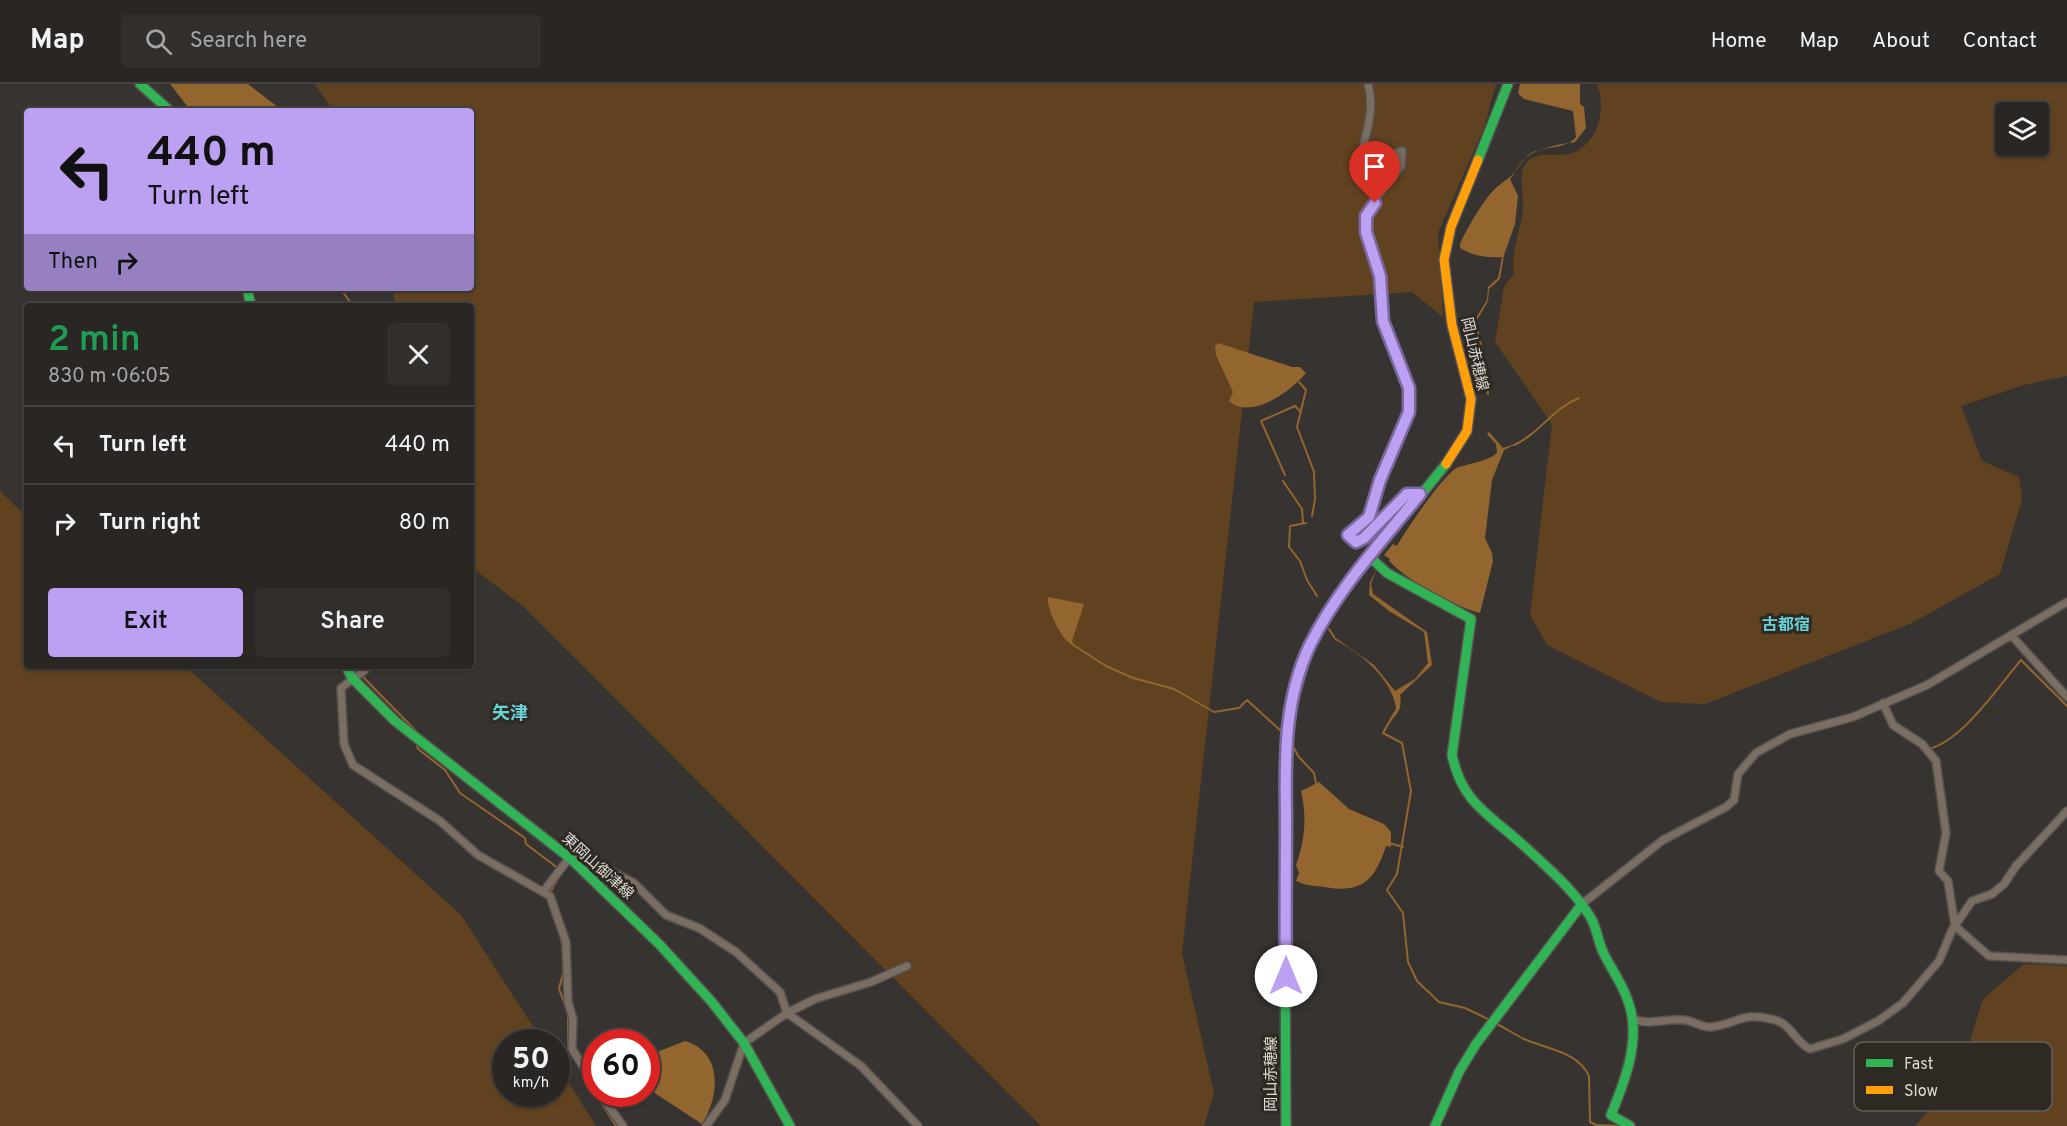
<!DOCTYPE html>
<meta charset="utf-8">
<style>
body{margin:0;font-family:Overpass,"Noto Sans JP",sans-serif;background:#312e2c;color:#f1f3f6;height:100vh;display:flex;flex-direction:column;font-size:22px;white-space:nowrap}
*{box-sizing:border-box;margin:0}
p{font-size:20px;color:#a5a5a6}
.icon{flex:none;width:33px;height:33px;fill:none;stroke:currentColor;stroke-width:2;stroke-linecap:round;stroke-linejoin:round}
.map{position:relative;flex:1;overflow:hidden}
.sheet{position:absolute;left:24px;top:219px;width:450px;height:366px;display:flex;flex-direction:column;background:#292624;border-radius:6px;box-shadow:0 2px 4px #0004,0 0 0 2px #454341}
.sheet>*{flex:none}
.banner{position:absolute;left:24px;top:24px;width:450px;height:183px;border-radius:6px;box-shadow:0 2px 4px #0004,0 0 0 2px #454341;background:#bca0f2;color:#111;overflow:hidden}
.tools{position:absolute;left:1995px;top:18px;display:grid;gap:12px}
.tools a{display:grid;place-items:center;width:54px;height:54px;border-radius:6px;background:#292624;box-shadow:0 2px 4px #0004,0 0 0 2px #454341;font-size:30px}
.speed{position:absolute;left:492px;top:945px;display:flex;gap:12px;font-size:30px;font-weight:700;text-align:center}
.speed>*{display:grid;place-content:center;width:78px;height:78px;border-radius:50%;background:#292624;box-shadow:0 2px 4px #0004,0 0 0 2px #454341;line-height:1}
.speed small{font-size:15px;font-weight:400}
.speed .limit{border:9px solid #d22;background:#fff;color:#111}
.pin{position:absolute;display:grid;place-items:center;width:51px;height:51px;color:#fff;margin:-62px -26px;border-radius:50% 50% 50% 0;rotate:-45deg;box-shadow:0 0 6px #0007}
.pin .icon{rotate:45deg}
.me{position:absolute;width:66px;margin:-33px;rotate:0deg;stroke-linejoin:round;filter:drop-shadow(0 0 4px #0008)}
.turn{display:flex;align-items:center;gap:21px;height:126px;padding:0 24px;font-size:27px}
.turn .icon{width:78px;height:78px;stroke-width:2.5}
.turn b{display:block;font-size:42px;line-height:51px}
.then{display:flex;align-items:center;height:57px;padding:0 24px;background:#0003;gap:12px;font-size:22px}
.round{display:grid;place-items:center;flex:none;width:63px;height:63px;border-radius:6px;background:#312e2c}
.overview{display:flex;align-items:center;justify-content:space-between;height:102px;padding:0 24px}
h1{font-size:36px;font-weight:600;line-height:45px;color:#1e9e55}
.primary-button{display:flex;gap:12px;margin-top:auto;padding:12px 24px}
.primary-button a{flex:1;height:69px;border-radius:6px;background:#bca0f2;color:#111;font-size:24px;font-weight:600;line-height:69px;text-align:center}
.primary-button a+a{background:#312e2c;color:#f1f3f6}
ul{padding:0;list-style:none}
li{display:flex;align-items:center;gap:18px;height:78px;padding:0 24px;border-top:2px solid #454341}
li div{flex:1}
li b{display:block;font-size:22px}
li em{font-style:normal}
header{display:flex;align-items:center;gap:36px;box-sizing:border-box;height:84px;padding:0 30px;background:#292624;border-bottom:2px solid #454341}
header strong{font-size:28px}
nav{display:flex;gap:33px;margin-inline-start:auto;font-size:21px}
.search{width:420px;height:54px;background:#312e2c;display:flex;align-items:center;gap:15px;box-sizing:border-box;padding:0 21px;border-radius:6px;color:#a5a5a6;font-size:22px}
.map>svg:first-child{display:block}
.green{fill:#604220;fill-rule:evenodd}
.water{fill:#94662f}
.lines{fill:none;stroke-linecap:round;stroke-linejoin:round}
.stream{stroke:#94662f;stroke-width:2}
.street-casing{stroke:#54514f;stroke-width:10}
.fast-casing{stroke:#54514f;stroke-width:12}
.slow-casing{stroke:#54514f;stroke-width:12}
.street{stroke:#7a6e63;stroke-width:7}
.fast{stroke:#30b455;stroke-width:9}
.slow{stroke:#ff9f0a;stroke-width:9}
.route-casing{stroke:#7a689d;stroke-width:15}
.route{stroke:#bca0f2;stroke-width:10}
.labels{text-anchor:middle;stroke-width:6;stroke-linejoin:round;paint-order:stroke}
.street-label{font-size:15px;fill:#dedad6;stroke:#2f2923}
.neighbourhood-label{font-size:16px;font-weight:bold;fill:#66d3d7;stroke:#2f2923}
.quarter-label{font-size:18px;font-weight:bold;fill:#66d3d7;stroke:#2f2923}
.key{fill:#2f2923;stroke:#645e59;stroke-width:1.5}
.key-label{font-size:16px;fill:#dedad6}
</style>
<header>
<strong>Map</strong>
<div class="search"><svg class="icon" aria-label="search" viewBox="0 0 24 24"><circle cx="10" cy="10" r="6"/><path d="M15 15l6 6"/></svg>Search here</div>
<nav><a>Home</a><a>Map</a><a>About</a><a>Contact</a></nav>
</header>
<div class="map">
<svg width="2067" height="1042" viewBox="0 0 2067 1042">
<rect width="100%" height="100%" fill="#373330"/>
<path class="green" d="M315 0H1496L1485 41 1438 149 1443 233 1412 208 1254 218 1182 869 1214 1009 1204 1042H1041L523 522 471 483V222H396L392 204H471V27H333Z
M1597 0H2067V292L2024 301 1961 322 1982 377 2019 393 2022 415 2000 490 1912 539 1705 620 1661 618 1547 561 1530 531 1552 340 1495 258 1504 203 1514 190C1510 166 1522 146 1523 122 1524 109 1517 88 1527 78 1539 65 1561 75 1575 68 1600 56 1606 22 1597 0ZM2006 28H2038V62H2006Z
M0 407 27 433V582H185L461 831 543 958H506V1010H556L557 980 596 1042H0Z
M2024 880 2067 882V1042H1915L1959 992 1983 915Z"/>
<path class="water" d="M170 0H248L283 27H191Z
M1520 0H1580V20L1584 23 1586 44 1575 58C1560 60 1536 64 1524 75 1518 80 1516 89 1510 95L1518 112 1515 140 1504 171 1500 195 1489 205 1488 217 1476 238C1483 260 1487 287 1489 311H1487C1484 288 1480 259 1474 237L1487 216 1488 203 1498 194 1502 173C1487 174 1473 172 1460 164V160C1468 143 1484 114 1498 102 1503 98 1508 95 1512 91 1521 83 1521 74 1533 68 1546 62 1567 65 1576 53L1573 27 1524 15 1518 9Z
M1218 259 1292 283H1300L1306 289C1292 306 1252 337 1229 317L1233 308 1216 271 1215 262Z
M1489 348 1503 364 1518 359 1504 366 1492 396 1485 454 1492 469 1493 477 1480 529C1449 520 1412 500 1389 477L1390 475 1384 471 1393 460 1397 462C1404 449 1446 386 1459 383 1469 380 1490 376 1497 369L1496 360 1487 350Z
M1376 486 1371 500 1373 510 1427 548 1432 581 1400 611C1402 624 1399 628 1391 637L1389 636 1396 625C1394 597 1359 567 1335 556L1333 552 1374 581 1395 607 1415 595 1428 579 1424 548 1389 527 1369 511 1370 498Z
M1048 513 1084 520 1072 557 1074 561C1063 560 1046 524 1048 513Z
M1319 698 1349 725 1384 740 1391 748V763L1386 762C1375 796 1362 810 1324 803 1314 802 1304 801 1296 797L1299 789 1296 781C1305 757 1307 732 1301 707Z
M685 957C723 968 720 1012 702 1040L647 1004V972Z"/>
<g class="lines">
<path class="stream" d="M340 204 353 222
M1299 298 1306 306 1297 343 1314 388 1315 415 1312 432
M1514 361C1539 350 1553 324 1579 314
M1285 391 1261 337 1295 322 1300 327
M1283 397 1302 425 1303 439
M1306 439 1290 442 1289 463 1300 477 1307 496 1317 512
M1329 545 1334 553
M1072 560 1106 582 1133 594 1174 605 1214 628 1239 624 1247 616 1281 647
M369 582 363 593 417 648
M1391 635 1383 649 1402 659 1411 707 1397 790 1387 806 1403 829 1408 878 1417 897 1439 918 1465 924 1490 936
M1290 656 1298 672 1314 689 1316 699
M417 661 418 665 445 686 460 709 525 754 526 760 559 785
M1929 665C1963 656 1998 603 2021 576L2067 622
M1389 759 1403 763
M549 810 561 790
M561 853 563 874
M564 885 559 905 568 929V965L596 1009
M1495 939C1505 944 1514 950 1524 955 1545 965 1578 967 1589 992L1590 1038 1596 1041 1621 1042
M597 1012 616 1042"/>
<g class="street-casing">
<path id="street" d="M1368 0C1376 28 1364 57 1357 84L1362 88C1374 84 1393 68 1402 67L1401 82 1368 125 1366 148 1380 192 1383 236 1409 304V328L1380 396 1369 433 1348 451 1356 458 1364 454 1407 410H1420
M2012 552 2067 613
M365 582V586L341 604 344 660 353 681 440 737 478 771 550 812 566 858 568 918 573 935 572 965 596 1002
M1883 619 1893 641 1922 660 1936 677 1946 749 1939 787 1948 797 1955 842 1989 872 2067 876
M543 808 566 778 578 773 588 775 634 799 666 831 699 844 736 868 780 908 787 929 861 982 918 1042
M1582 820 1663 756 1726 723 1734 716 1738 690 1756 669 1790 650 1853 633 1927 601 2067 518
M1633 935C1651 942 1666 934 1684 936 1694 937 1702 944 1711 943 1741 939 1741 927 1775 936 1792 941 1795 958 1810 965L1843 955 1878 937 1903 919 1939 877 1952 846 1972 817 1992 810 2004 800 2016 782 2067 727
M600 1010 623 1042
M706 1042 725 1016 744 959 787 929 815 915 871 898 907 882"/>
</g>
<g class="fast-casing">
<path id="fast" d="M140 0 170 27
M1478 76 1508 0
M247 204 251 222
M1370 473 1387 489 1471 535 1452 671C1462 719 1489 730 1523 761 1547 783 1574 806 1591 834 1597 845 1598 857 1603 868 1611 885 1622 899 1628 917 1642 954 1625 997 1611 1031L1630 1042
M346 582 352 594 395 637 571 775 660 861 711 917 744 959 790 1042
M1286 1042 1284 684 1290 626 1309 563 1334 518 1446 380
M1435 1042 1459 988 1476 960 1582 820"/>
</g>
<g class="slow-casing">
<path id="slow" d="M1446 380 1467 347 1471 315 1452 241 1444 176 1451 143 1478 76"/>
</g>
<use href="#street" class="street"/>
<use href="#fast" class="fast"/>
<use href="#slow" class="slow"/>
</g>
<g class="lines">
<g class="route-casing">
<path id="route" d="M1286 892C1285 838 1286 785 1286 732 1285 674 1284 615 1310 561 1337 506 1381 458 1420 410H1407L1364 454 1356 458 1348 451 1369 433 1380 396 1409 328V304L1383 237 1380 192 1366 148V132L1375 119"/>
</g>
<use href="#route" class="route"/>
</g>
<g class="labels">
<g class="street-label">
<text transform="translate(1475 270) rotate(77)" y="5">岡山赤穂線</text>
<text transform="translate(598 782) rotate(42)" y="5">東岡山御津線</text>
<text transform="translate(1271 990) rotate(-90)" y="5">岡山赤穂線</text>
</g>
<g class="neighbourhood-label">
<text x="1786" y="546">古都宿</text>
</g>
<g class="quarter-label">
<text x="510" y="635">矢津</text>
</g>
</g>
<rect x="1854" y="958" width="198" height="69" rx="9" class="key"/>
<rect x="1866" y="975" width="27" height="8" fill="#30b455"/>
<rect x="1866" y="1002" width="27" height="8" fill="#ff9f0a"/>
<g class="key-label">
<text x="1904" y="985">Fast</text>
<text x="1904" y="1012">Slow</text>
</g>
</svg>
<div class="tools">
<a><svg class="icon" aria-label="layers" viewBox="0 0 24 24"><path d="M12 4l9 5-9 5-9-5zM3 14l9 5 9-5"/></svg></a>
</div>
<div class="speed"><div>50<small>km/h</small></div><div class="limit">60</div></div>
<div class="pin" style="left:1375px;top:119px;background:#d93025"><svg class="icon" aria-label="arrive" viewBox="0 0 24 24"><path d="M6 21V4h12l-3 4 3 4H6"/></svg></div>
<svg class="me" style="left:1286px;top:892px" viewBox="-20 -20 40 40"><circle r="19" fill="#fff"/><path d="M0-13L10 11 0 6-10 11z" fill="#bca0f2"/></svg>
<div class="banner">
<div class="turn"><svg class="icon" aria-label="left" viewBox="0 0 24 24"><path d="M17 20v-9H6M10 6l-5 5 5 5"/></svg><div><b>440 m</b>Turn left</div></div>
<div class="then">Then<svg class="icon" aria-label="right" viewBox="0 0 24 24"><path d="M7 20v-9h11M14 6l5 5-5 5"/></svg></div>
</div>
<section class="sheet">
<div class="overview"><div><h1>2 min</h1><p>830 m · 06:05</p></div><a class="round"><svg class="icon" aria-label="close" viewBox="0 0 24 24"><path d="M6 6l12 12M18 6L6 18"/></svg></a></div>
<ul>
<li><svg class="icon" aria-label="left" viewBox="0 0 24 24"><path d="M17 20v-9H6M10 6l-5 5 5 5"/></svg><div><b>Turn left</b></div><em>440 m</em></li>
<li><svg class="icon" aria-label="right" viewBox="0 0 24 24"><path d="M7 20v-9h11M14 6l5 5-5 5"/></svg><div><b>Turn right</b></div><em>80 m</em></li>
</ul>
<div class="primary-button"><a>Exit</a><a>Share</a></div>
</section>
</div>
